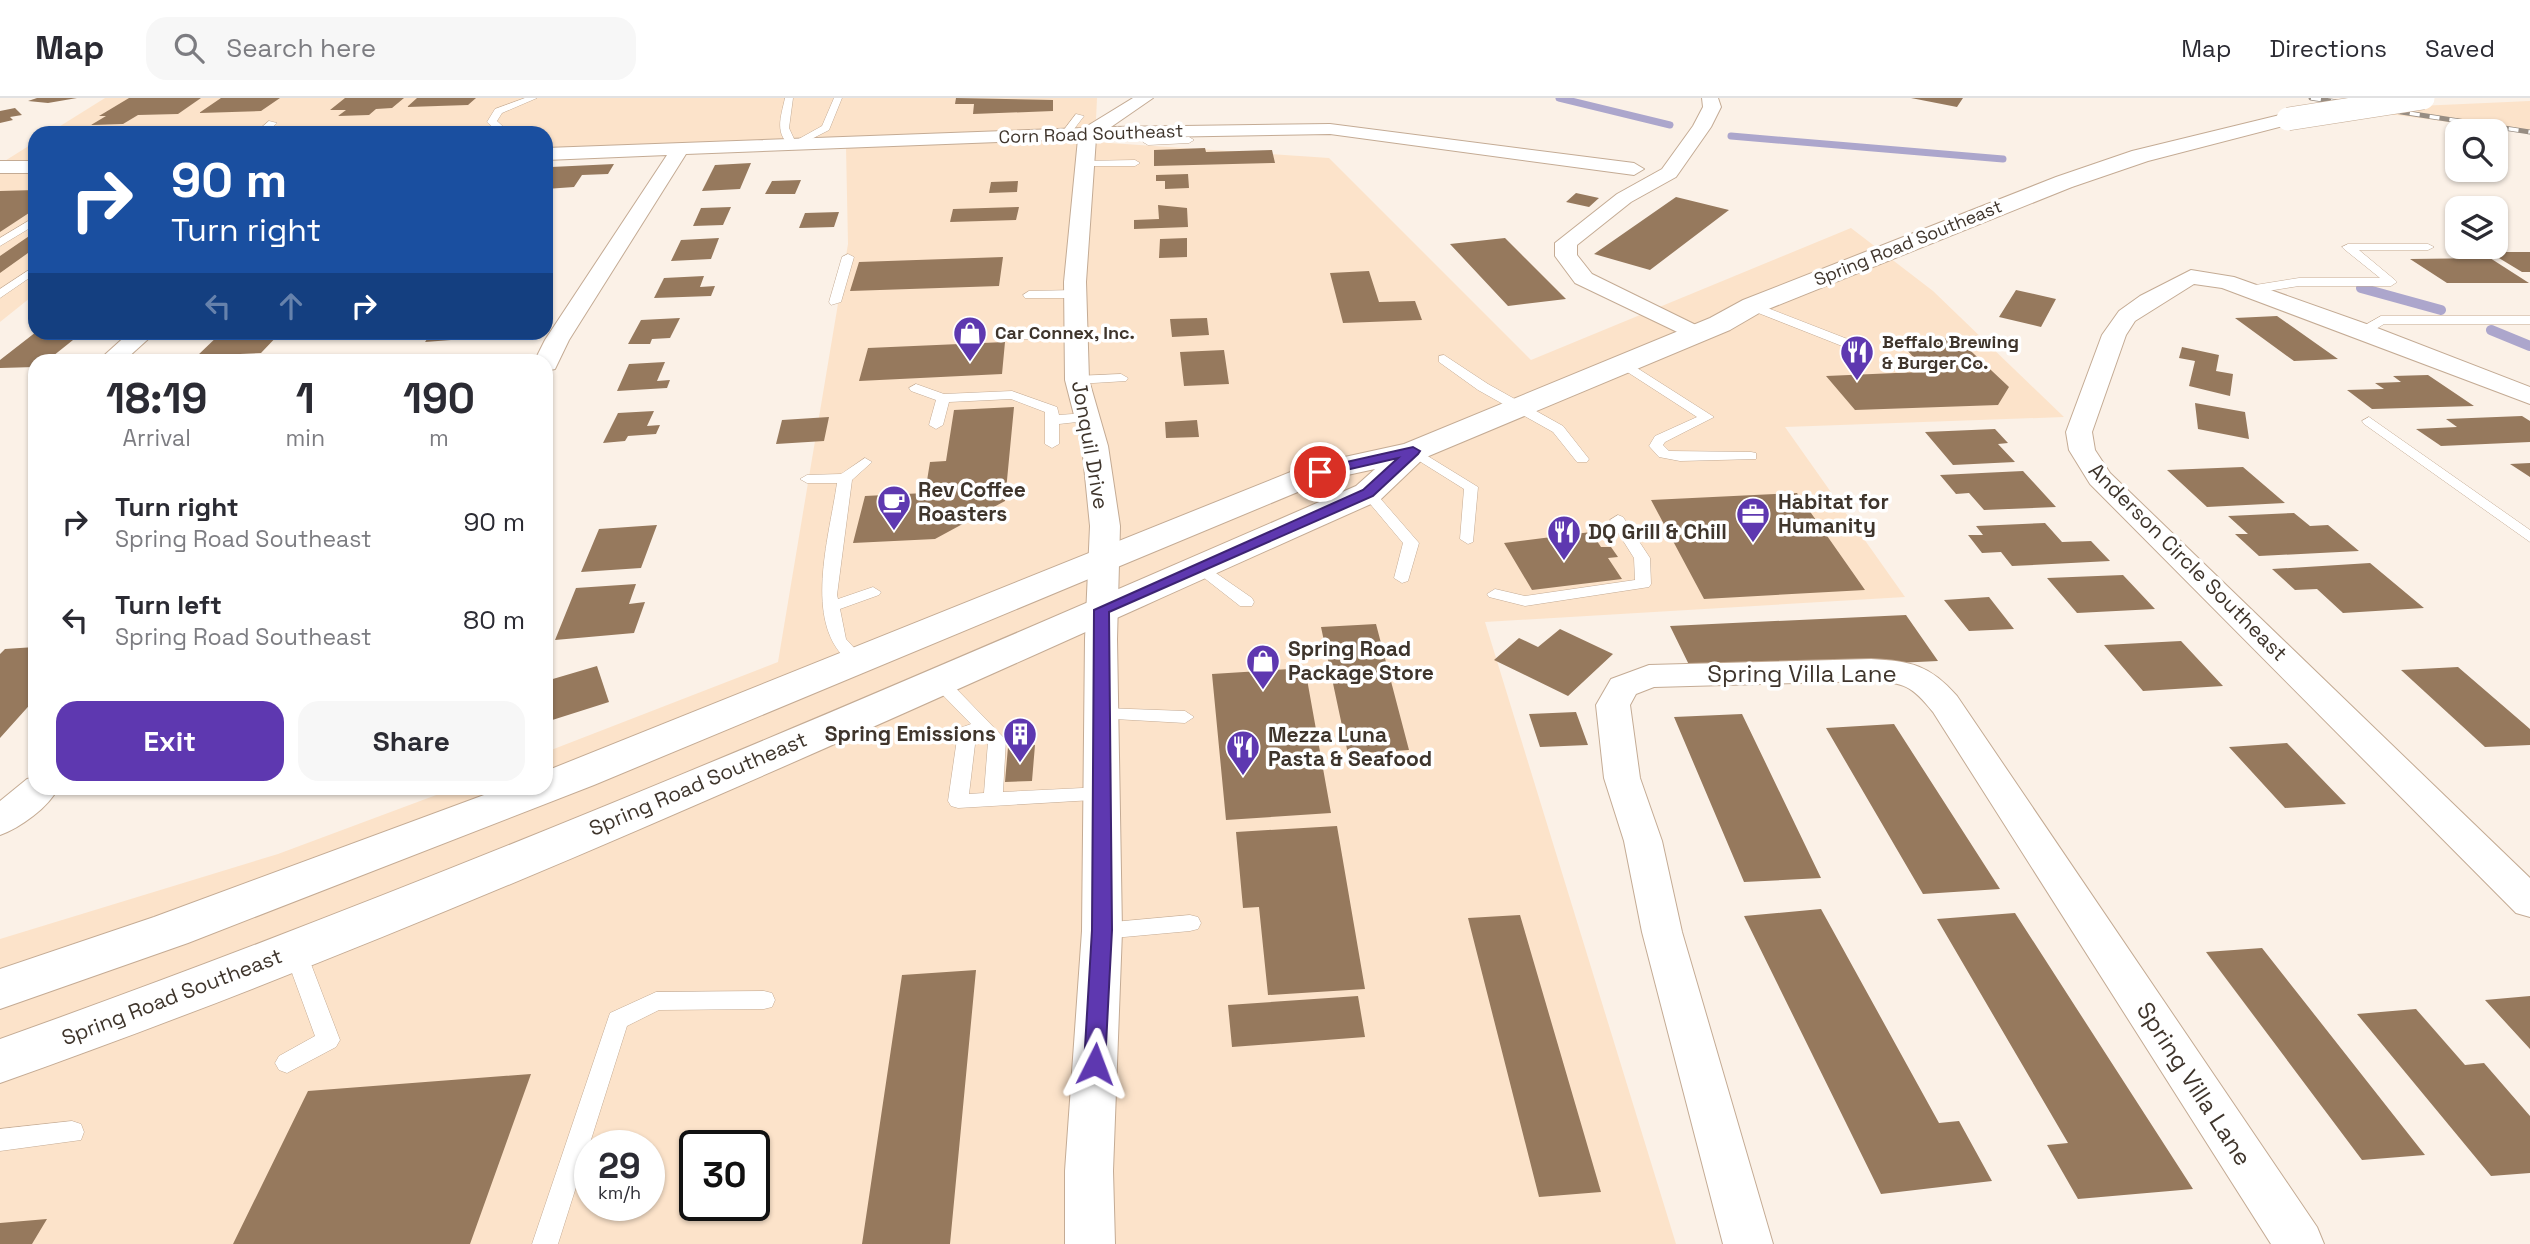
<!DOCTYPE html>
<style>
body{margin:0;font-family:"Space Grotesk",sans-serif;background:#f7f7f7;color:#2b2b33;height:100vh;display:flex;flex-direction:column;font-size:26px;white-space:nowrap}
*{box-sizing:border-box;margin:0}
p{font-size:23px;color:#7c7c81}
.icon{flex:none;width:38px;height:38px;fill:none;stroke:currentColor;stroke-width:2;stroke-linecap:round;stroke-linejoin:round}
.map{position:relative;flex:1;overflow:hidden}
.sheet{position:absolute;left:28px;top:256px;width:525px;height:441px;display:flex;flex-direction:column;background:#fff;border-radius:21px;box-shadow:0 2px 5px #0004}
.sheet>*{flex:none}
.guide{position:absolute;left:28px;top:28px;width:525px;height:214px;border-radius:21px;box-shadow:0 2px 5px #0004;background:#1a4fa0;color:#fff;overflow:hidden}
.fabs{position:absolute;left:2445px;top:21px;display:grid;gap:14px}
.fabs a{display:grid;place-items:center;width:63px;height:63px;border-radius:14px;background:#fff;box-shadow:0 2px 5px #0004;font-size:35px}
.speed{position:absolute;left:574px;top:1032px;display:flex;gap:14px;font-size:35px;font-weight:700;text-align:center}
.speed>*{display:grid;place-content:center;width:91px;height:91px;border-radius:50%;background:#fff;box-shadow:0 2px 5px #0004;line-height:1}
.speed small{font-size:18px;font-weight:400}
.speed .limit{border:4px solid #111;border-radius:10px;background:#fff;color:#111}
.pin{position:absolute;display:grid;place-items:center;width:60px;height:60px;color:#fff;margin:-30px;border:4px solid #fff;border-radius:50%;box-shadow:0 2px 7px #0007}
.me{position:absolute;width:77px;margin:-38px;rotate:3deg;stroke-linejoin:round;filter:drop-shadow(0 0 5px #0008)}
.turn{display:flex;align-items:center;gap:24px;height:147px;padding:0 28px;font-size:32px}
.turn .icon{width:91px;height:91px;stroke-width:2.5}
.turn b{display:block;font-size:49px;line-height:60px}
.lanes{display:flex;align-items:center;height:66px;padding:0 28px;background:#0003;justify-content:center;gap:35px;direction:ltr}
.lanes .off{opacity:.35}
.eta{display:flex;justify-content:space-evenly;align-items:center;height:119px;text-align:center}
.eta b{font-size:42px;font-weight:700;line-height:49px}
.button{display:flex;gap:14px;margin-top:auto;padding:14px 28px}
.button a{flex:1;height:80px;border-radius:21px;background:#5e38b0;color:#fff;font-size:28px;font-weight:700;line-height:80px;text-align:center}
.button a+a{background:#f7f7f7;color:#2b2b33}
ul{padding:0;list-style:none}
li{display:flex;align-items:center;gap:21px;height:98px;padding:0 28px}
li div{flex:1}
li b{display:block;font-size:26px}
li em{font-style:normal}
header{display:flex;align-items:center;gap:42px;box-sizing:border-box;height:98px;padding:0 35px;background:#fff;border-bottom:2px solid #e1e1e2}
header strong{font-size:33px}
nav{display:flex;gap:38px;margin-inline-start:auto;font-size:24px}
.search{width:490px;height:63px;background:#f7f7f7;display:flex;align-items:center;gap:18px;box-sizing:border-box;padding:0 24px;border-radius:21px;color:#7c7c81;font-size:26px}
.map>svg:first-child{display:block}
.built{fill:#fce3ca;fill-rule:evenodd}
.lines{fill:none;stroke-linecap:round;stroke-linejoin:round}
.stream-far1{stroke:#aca6cc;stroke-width:7}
.stream{stroke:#aca6cc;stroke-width:10}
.building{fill:#96795d}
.lane-casing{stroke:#c4ab94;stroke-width:1}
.street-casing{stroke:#c4ab94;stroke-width:2}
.secondary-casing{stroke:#c4ab94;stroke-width:2}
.lane{fill:#fff;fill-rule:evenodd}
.street{fill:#fff;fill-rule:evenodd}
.secondary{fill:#fff;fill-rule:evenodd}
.rail-casing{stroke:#978d83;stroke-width:5}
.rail{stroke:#fff;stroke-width:3.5;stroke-dasharray:10;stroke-linecap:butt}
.secondary-bridge-casing{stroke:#c4ab94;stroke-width:24;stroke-linecap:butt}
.secondary-bridge{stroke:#fff;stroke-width:23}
.route{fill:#5e38b0;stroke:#3d2472;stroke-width:2}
.labels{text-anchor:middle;stroke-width:7;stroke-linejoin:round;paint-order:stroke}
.far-street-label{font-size:18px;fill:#3f352c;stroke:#fff}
.far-poi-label{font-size:18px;font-weight:bold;fill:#3f352c;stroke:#fff;text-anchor:start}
.street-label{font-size:21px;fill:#3f352c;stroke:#fff}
.poi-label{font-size:21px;font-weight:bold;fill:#3f352c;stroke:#fff;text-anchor:start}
.near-street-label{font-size:24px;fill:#3f352c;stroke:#fff}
</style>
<header>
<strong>Map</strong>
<div class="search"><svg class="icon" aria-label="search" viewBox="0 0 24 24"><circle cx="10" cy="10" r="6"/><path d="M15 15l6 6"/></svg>Search here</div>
<nav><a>Map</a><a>Directions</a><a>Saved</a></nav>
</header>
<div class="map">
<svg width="2530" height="1146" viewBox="0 0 2530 1146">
<rect width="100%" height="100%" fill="#fbf1e7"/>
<path class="built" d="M105 0H1097L1095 44 1329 60 1531 262 1851 130 1933 193 2064 319 1785 329 1905 499 1485 524 1676 1146H0V841L278 756 455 690H546V654L778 564 848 146 846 49 546 59V35H49ZM590 1048H649V1108H590ZM695 1048H754V1108H695Z
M2530 3V35L2352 11Z
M35 44V196L0 224V66Z"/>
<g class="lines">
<path class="stream-far1" d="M1559 0 1670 27
M1731 38 2003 61"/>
<path class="stream" d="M2361 190 2441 212
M2491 232 2530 248"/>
</g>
<path class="building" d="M37 0H77L48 5 28 3Z
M129 0H201L178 16 138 17 123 26 91 27 106 18H99Z
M221 0H280L261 13 199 15Z
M345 0H404L392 10 376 11 369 17 338 18 346 12H330Z
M417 0H476L468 7 407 9Z
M956 0 1053 2V13L973 16 974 6H955Z
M1911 0H1963L1957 9Z
M15 10 22 17 10 19 13 22 0 25V13Z
M1205 50 1206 54 1272 52 1275 65 1154 68V52Z
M751 65 740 91 702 93 715 67Z
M614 66 608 76 582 77 574 89 546 91V76L551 69Z
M1188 76 1189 90 1165 91V83H1156V77Z
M801 82 795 96H765L772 83Z
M1018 83 1017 94 989 95 991 84Z
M35 92V111L0 134V93Z
M1576 95 1599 100 1589 109 1566 104Z
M1676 99 1729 112 1650 172 1594 156Z
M1158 107 1187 110 1188 129 1134 131V122L1159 121Z
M731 109 723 127 693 128 701 110Z
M1019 109 1016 122 950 124 953 111Z
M839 114 834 129 799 130 805 115Z
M35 134V150L0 175V158Z
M719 140 711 161 671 163 681 142Z
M1187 140V159L1159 160 1160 141Z
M1505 140 1566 201 1508 208 1450 146Z
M2489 154H2530V174H2522Z
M1003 159 999 188 850 193 859 164Z
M2490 160 2529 185H2447L2410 161Z
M1369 173 1379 204 1415 203 1422 222 1343 225 1330 175Z
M704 178 700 189 715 188 711 198 654 200 664 180Z
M2016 192 2056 201 2041 229 1999 219Z
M2277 218 2338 261 2294 263 2235 220Z
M680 220 670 240 652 241 650 246H628L641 222Z
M1207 220 1209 237 1172 239 1170 221Z
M36 234H83L48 262H35V269L0 270V262Z
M222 234H281L261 255 197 258Z
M432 234H469L464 241 425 244Z
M1957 240 2009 289 1998 307 1855 312 1826 278 1919 274 1924 271 1899 243Z
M1005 244 1002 276 859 283 868 250Z
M2182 249 2219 257 2216 273 2233 276 2230 298 2189 288 2195 263 2179 260Z
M1224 252 1229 286 1184 288 1180 254Z
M665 264 657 283 670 282 667 290 617 293 629 266Z
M2428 277 2474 308 2372 311 2347 292 2384 291 2375 285 2401 284 2393 278Z
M2195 305 2245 314 2249 341 2198 331Z
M1014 309 1005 403 935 441 853 445 865 398 925 395 930 364 946 363 954 312Z
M654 313 647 328 660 327 656 336 628 338 625 343 603 345 618 315Z
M2522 318 2530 323V344L2441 348 2416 331 2457 329 2446 321Z
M829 319 824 343 776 346 782 322Z
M1197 322 1199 339 1166 340 1165 324Z
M1995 331 2008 345 1998 346 2015 364 1953 367 1925 334Z
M2530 365V379L2510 366Z
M2243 369 2285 405 2207 409 2167 372Z
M2023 373 2056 409 1984 412 1969 395 1956 396 1940 377Z
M1797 395 1865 492 1704 501 1651 402Z
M2294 415 2310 428 2328 427 2359 453 2259 458 2235 436H2248L2228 418Z
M2045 425 2062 444 2091 443 2110 463 2012 468 2001 454 1982 455 1968 437H1983L1976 428Z
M657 427 641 470 581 474 599 431Z
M1591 434 1601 449H1611L1618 459 1608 460 1622 481 1532 492 1504 445Z
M2370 465 2424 510 2343 515 2317 491 2295 492 2272 471Z
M2123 477 2155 511 2077 515 2047 480Z
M636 486 629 506 645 504 634 535 555 542 576 490Z
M1989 499 2014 531 1969 533 1944 502Z
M1906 517 1938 563 1693 575 1670 528Z
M1376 526 1409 652 1348 656 1321 529Z
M1560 531 1613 556 1568 598 1494 562 1519 540 1538 549Z
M2181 543 2223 588 2143 593 2104 547Z
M35 549V601L0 640V556L5 551Z
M597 568 609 604 546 624V583Z
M2458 569 2530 631V647L2485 649 2401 572Z
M1305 570 1331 715 1226 722 1212 576Z
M1576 614 1588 647 1540 649 1529 616Z
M1742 616 1821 780 1744 784 1674 619Z
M1894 626 2000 791 1923 796 1826 630Z
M2287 645 2346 706 2285 710 2229 649Z
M1035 647 1032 683 1005 684 1008 649Z
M1337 728 1365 891 1268 897 1259 809 1243 810 1236 734Z
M1821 811 1939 1025 1959 1023 1992 1083 1881 1096 1744 818Z
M2015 815 2193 1091 2078 1101 2047 1047 2068 1045 1937 821Z
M1520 817 1601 1094 1539 1099 1468 820Z
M2262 850 2425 1057 2362 1062 2206 854Z
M976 872 950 1146H862L902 877Z
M1358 898 1365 939 1232 949 1228 907Z
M2530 898V951L2485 902Z
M2416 911 2465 967 2484 965 2530 1018V1075L2491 1078 2357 916Z
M531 976 470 1146H233L308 993Z
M47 1121 32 1146H0V1125Z"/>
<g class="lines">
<g class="lane-casing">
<path id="lane" d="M525 0H537L502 15 497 23 510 35H499L487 24 495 11Z
M785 0H793L789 30 795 43 822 28 834 0H842L829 32 794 50C773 38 781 19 785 0Z
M1076 16 1084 18 1068 39H1062L1060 37Z
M269 23 277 25 266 35H255Z
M1145 30 1150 33 1152 41 1189 39 1194 42 1189 45 1148 47 1143 44 1140 33Z
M1084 63 1135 62 1140 65 1135 68H1080L1079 66Z
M35 119V127L0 148V140Z
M2348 146H2428L2434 149 2428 152H2359L2395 182 2397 184 2391 188H2299L2249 196 2243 192 2249 188 2299 180H2380L2344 151 2342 149Z
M848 156 854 159 841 204 831 207 829 204 842 159Z
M35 168V176L0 200V191Z
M1029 193 1076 192 1082 196 1076 200H1025L1023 197Z
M1752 204 1850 242 1852 245 1850 248H1842L1748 211V205Z
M2381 218H2530V226H2384L2368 236H2360V230Z
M1076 232 1082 236 1080 239 1001 242 995 238 1001 234Z
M1444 257 1488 286 1563 328 1589 361 1587 364H1577L1553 334 1478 292 1439 264V258Z
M1623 261 1714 319 1665 344 1663 347 1669 353 1751 354 1756 355V361L1680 363 1659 359 1649 348 1655 338 1697 319 1618 268V262Z
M1121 276 1128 280 1126 283 1077 286 1070 282 1077 278Z
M916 286 944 296 1012 293 1057 309 1059 317 1086 315 1093 319 1086 323 1059 326V346L1052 350 1045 346V314L1011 301 949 304 943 327 936 331 929 327 936 302 911 293 909 290Z
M2369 319 2530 432V444L2364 326 2362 323Z
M1413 349 1478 389 1473 444 1468 446 1460 441 1464 391 1408 356V350Z
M865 360 872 364 852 382 837 497 838 501 873 489 881 494 879 497 840 511 846 541 867 564 858 570C850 567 847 562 842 557 805 516 830 435 837 385H807L800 381 807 377 841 376Z
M1368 391 1373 392 1419 445 1408 483 1402 485 1394 480 1403 445 1361 395Z
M1618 417 1623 419 1650 460 1651 486 1649 489 1525 508 1489 499 1487 496 1495 491 1525 498 1635 482 1634 460 1610 422Z
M1200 464 1252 500 1254 504 1252 508H1240L1194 472 1192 469 1194 466Z
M938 576 944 578 1006 642 1003 694 1103 689 1110 691 1113 696 1110 701 958 710 951 708 948 703 958 634 960 630 971 626 932 586 929 582 932 578ZM980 636 988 644 984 695 969 696 976 638Z
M1103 610 1185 613 1194 619 1185 625 1097 620 1094 616Z
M1190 817 1198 819 1201 825 1198 831 1190 833 1102 841 1094 839 1091 833 1094 827 1102 825Z
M295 844 303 847 306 853 340 942 336 949 287 975 279 972 275 965 279 958 315 938 284 853 287 847Z
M764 893 772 895 775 902 772 909 764 911 659 912 627 928 558 1146H532L610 915 656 894Z
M72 1023 81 1026 84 1034 81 1042 0 1053V1031Z"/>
</g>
<g class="street-casing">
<path id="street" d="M1133 0H1153L1111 29 1330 26 1634 65 1644 71 1634 77 1330 36 1096 40 1086 184 1089 282 1108 348 1120 428 1117 541 1122 833 1113 1073 1115 1146H1065V1073L1082 833 1085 541 1090 428 1082 348 1065 282 1064 184 1078 41 686 56 569 242 555 271 546 273V262H535L545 242 667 57 546 62V50L1084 30Z
M1702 0H1718L1721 9 1711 29 1676 79 1631 104 1577 147V157L1592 176 1702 230 1706 235 1702 240 1694 242 1575 185 1555 158V145L1617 96 1662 71 1693 28 1703 9Z
M0 63H35V75H0Z
M2191 172 2234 179 2372 228 2530 289V306L2222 190 2194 186 2135 223 2126 237 2092 334 2095 352 2110 375 2530 780V819L2516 815 2090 386 2069 352 2066 334 2102 237 2119 213 2140 198Z
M130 234H156L125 262H99Z
M1871 561C1911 563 1930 567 1957 598L2317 1129 2324 1146H2271L1933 614C1912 588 1904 584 1871 583L1654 589 1636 596 1630 607 1640 680 1662 743 1682 834 1773 1146H1723L1642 834 1624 743 1604 680 1596 607 1611 581 1649 567Z
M35 679V690H58C49 709 20 730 0 737V703L27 681Z"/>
</g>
<g class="secondary-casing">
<path id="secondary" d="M2288 15 2295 17 2298 21 2295 25 2148 63 2072 89 1761 214 1730 232 1424 360 1380 402C924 605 471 818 0 985V941C460 777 908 583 1356 388L1375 371 1329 381 594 687 188 845 0 911V871L154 819 503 690H546V673L1308 367 1404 346 1710 220 1743 202 2056 79 2132 53Z"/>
</g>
<use href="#lane" class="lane"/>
<use href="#street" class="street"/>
<use href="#secondary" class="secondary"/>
<g class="rail-casing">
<path id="rail" d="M2311 0 2530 34"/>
</g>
<use href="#rail" class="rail"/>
<g class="secondary-bridge-casing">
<path id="secondary-bridge" d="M2288 21 2423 0"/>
</g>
<use href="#secondary-bridge" class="secondary-bridge"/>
</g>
<path class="route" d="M1413 349 1420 353 1418 356 1373 398 1109 514 1112 832 1105 966 1102 973 1095 975 1087 973 1084 966 1092 832 1094 512 1363 392 1398 360 1320 378 1315 377V371Z"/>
<defs>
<g id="shop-pin" transform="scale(1.75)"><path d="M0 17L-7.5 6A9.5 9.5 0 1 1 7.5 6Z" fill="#5e38b0" stroke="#fff"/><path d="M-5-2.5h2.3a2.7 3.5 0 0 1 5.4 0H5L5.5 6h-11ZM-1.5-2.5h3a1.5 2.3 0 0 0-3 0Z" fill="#fff"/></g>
<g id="restaurant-pin" transform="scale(1.75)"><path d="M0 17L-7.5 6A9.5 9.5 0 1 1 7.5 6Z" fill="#5e38b0" stroke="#fff"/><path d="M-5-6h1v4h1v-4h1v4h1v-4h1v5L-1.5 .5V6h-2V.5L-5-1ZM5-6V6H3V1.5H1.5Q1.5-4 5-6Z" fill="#fff"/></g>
<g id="cafe-pin" transform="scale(1.75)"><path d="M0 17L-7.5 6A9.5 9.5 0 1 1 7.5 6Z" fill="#5e38b0" stroke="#fff"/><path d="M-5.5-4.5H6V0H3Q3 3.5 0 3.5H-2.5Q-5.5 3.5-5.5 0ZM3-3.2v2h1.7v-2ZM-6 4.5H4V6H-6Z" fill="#fff"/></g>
<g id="office-pin" transform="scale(1.75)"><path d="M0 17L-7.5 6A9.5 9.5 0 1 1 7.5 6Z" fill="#5e38b0" stroke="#fff"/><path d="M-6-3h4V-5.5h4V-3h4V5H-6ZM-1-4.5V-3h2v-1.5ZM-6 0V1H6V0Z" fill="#fff"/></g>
<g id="building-pin" transform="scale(1.75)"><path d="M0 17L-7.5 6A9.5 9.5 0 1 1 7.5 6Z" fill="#5e38b0" stroke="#fff"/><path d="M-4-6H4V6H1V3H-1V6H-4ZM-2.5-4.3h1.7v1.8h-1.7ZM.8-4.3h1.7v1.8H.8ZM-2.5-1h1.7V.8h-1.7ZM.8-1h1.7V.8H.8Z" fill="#fff"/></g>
</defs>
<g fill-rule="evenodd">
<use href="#shop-pin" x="970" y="235"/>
<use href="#restaurant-pin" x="1857" y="254"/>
<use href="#cafe-pin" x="894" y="404"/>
<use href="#office-pin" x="1753" y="416"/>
<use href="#restaurant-pin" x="1564" y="434"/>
<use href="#shop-pin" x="1263" y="563"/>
<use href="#building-pin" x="1020" y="636"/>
<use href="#restaurant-pin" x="1243" y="649"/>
</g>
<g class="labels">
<g class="far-street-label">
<text transform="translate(1091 36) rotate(-2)" y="6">Corn Road Southeast</text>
<text transform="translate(1908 145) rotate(-22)" y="6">Spring Road Southeast</text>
</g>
<g class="far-poi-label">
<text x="995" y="241">Car Connex, Inc.</text>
<text x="1882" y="250">Beffalo Brewing<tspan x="1882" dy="21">&amp; Burger Co.</tspan></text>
</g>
<g class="street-label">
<text transform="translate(1090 347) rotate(80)" y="7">Jonquil Drive</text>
<text transform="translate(2188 464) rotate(45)" y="7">Anderson Circle Southeast</text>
<text transform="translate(698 686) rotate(-23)" y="7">Spring Road Southeast</text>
<text transform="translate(172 899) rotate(-21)" y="7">Spring Road Southeast</text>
</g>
<g class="poi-label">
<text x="918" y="399">Rev Coffee<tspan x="918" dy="24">Roasters</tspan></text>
<text x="1778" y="411">Habitat for<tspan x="1778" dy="24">Humanity</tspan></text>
<text x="1588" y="441">DQ Grill &amp; Chill</text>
<text x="1288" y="558">Spring Road<tspan x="1288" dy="24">Package Store</tspan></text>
<text x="996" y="643" text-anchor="end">Spring Emissions</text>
<text x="1268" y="644">Mezza Luna<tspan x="1268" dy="24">Pasta &amp; Seafood</tspan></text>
</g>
<g class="near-street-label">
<text x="1802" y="584">Spring Villa Lane</text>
<text transform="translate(2194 986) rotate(57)" y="8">Spring Villa Lane</text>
</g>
</g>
</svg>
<div class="fabs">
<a><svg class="icon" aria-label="search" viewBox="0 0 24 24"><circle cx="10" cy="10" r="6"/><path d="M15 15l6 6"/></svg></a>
<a><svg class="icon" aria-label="layers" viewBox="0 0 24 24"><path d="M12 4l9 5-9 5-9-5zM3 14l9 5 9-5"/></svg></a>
</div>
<div class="speed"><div>29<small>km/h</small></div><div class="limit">30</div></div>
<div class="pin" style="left:1320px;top:374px;background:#d93025"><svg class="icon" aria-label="arrive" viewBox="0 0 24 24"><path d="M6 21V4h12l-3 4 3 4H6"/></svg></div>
<svg class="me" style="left:1095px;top:966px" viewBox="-20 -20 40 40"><path d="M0-17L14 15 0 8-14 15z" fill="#5e38b0" stroke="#fff" stroke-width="4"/></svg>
<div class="guide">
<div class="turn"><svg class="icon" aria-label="right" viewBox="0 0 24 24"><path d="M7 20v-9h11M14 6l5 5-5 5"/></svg><div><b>90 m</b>Turn right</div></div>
<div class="lanes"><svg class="icon off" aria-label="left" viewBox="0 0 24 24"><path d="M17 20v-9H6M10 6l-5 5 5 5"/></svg><svg class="icon off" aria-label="ahead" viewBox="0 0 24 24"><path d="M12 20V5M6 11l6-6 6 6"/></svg><svg class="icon" aria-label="right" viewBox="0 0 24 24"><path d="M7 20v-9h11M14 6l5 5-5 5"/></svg></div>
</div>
<section class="sheet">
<div class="eta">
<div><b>18:19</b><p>Arrival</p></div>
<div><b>1</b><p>min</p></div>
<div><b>190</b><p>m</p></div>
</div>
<ul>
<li><svg class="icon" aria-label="right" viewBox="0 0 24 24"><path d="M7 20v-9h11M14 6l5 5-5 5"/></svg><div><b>Turn right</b><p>Spring Road Southeast</p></div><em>90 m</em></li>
<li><svg class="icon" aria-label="left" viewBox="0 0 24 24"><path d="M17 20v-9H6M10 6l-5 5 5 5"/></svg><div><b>Turn left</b><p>Spring Road Southeast</p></div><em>80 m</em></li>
</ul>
<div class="button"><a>Exit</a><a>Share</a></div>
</section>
</div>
